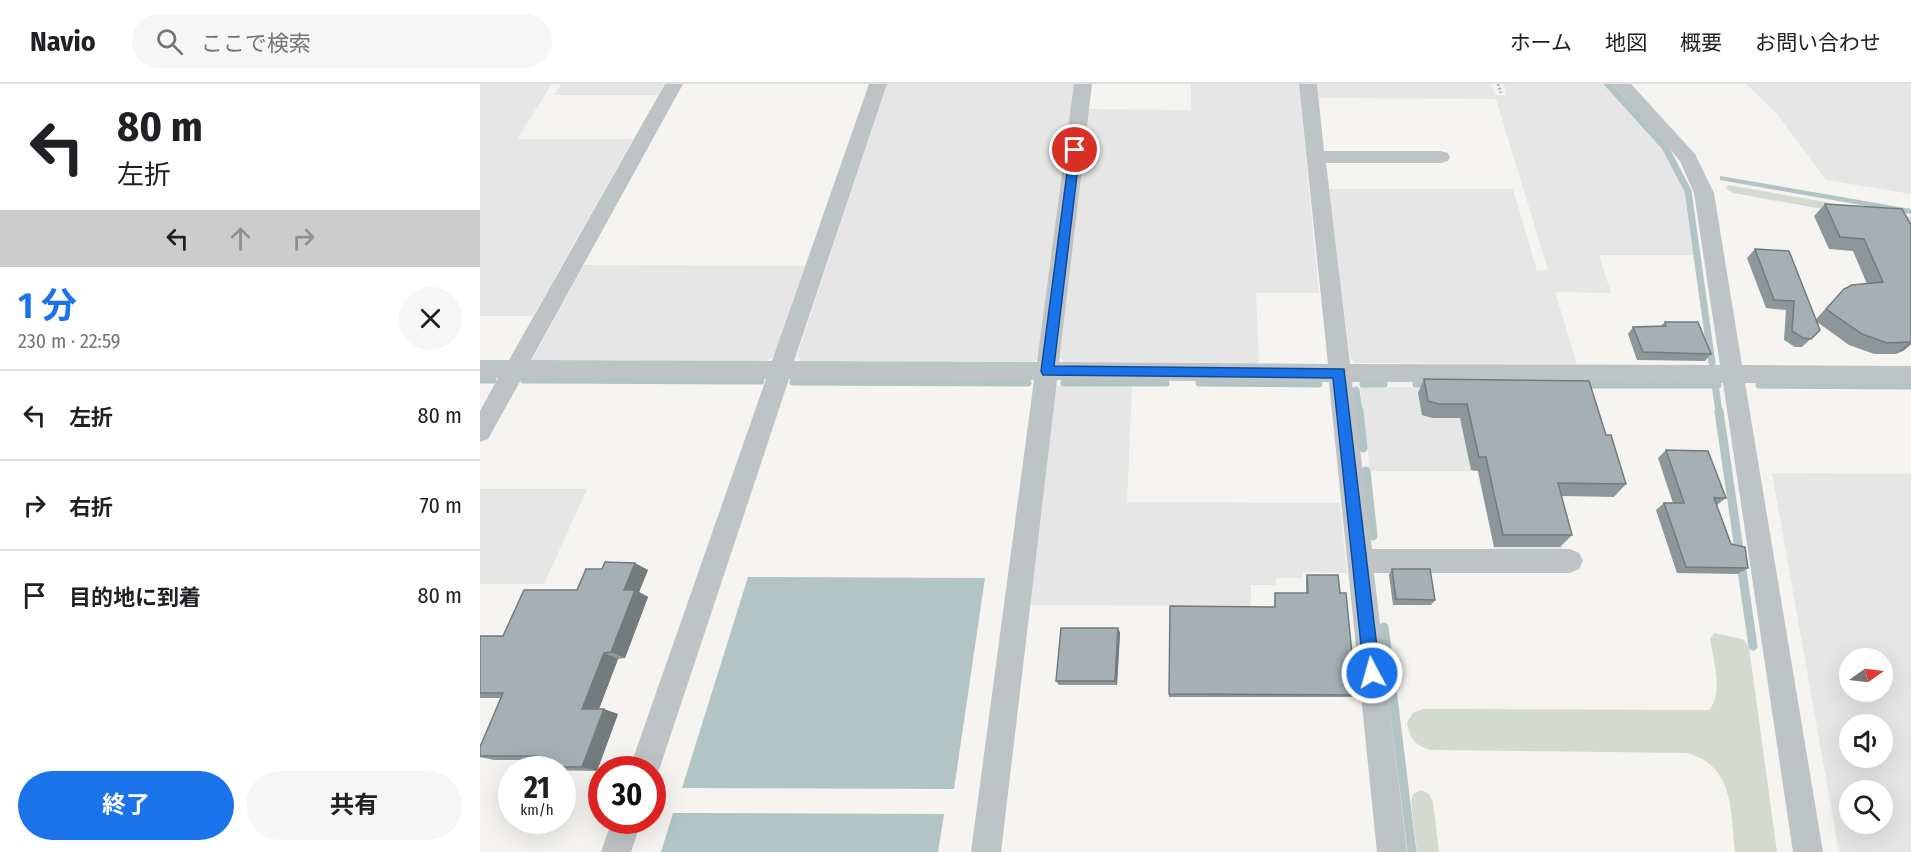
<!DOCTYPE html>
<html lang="ja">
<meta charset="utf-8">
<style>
body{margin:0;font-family:"Fira Sans Condensed","Noto Sans JP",sans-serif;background:#f6f6f6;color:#202124;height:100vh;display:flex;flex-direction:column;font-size:22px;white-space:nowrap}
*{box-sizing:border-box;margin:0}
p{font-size:20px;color:#757577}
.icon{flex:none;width:33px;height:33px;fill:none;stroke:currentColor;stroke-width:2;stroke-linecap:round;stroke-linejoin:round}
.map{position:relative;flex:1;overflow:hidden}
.sheet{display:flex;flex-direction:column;background:#fff;width:480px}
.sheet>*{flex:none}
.guide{background:#fff;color:#202124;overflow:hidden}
.needle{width:39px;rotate:76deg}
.buttons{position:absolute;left:1359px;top:564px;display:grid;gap:12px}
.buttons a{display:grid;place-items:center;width:54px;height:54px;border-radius:50%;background:#fff;box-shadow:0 6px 24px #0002;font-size:30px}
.speed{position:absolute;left:18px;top:672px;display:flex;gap:12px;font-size:30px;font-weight:700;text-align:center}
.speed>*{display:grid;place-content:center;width:78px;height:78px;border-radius:50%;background:#fff;box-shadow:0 6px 24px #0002;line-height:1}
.speed small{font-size:15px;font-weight:400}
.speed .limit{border:9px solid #d22;background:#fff;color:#111}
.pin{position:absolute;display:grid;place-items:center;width:51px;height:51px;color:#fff;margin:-26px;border:3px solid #fff;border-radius:50%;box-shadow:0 2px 6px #0007}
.me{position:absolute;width:66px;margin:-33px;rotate:354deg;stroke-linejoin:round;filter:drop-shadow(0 0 4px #0008)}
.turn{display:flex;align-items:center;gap:21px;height:126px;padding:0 18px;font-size:27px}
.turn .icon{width:78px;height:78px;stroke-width:2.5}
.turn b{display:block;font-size:42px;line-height:51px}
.lanes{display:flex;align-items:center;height:57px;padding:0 18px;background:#0003;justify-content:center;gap:30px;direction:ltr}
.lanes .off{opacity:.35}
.round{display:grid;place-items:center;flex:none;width:63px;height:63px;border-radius:32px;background:#f6f6f6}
.summary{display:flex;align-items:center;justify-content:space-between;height:102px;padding:0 18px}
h1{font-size:36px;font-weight:700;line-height:45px;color:#1a73e8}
.primary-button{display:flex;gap:12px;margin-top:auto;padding:12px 18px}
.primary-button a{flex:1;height:69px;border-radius:36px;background:#1a73e8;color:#fff;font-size:24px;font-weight:700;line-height:69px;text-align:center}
.primary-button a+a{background:#f6f6f6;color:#202124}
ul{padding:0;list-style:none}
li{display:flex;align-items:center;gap:18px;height:90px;padding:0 18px;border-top:2px solid #e0e0e0}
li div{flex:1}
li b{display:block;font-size:22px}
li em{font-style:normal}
header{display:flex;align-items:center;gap:36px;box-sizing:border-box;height:84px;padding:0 30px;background:#fff;border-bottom:2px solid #e0e0e0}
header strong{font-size:28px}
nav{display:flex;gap:33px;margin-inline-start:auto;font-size:21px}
.search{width:420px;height:54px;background:#f6f6f6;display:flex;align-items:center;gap:15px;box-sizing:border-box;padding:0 21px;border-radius:33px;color:#757577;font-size:22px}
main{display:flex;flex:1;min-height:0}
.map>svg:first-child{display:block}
.built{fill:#e5e6e5;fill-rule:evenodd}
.green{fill:#d5dad0}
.water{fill:#b2c4c4}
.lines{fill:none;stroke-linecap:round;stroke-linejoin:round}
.stream-far1{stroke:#b2c4c4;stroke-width:7}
.stream{stroke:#b2c4c4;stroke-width:9}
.path{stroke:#b6babc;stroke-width:3;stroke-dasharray:2 2;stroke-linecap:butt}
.minor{fill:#bec3c5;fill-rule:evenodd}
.wall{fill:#8d979a}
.shaded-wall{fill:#737b7d}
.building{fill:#a4b0b3;stroke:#737b7d;stroke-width:1.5}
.route{fill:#1a73e8;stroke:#114b97;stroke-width:1.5}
</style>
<header>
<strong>Navio</strong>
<div class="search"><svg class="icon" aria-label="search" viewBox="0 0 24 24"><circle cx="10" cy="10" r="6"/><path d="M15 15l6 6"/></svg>ここで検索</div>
<nav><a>ホーム</a><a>地図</a><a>概要</a><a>お問い合わせ</a></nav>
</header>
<main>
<section class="sheet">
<div class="guide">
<div class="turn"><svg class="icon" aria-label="left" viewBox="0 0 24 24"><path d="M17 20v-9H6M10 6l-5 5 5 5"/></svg><div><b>80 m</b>左折</div></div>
<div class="lanes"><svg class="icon" aria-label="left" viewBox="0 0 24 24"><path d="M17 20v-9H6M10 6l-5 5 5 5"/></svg><svg class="icon off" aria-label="ahead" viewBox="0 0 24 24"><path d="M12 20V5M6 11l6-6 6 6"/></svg><svg class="icon off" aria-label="right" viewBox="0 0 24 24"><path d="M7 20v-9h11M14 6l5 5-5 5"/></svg></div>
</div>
<div class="summary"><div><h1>1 分</h1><p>230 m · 22:59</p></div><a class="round"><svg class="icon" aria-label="close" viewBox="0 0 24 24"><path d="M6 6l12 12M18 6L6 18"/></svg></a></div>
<ul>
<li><svg class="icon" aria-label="left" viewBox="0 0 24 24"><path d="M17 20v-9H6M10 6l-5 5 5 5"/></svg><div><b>左折</b></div><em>80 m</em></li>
<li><svg class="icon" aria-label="right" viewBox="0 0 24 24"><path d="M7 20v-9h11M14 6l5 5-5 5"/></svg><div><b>右折</b></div><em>70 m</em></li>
<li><svg class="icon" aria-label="arrive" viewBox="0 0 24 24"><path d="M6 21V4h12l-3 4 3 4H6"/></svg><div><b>目的地に到着</b></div><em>80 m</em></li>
</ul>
<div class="primary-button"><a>終了</a><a>共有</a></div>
</section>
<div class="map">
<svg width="1431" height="768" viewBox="0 0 1431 768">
<rect width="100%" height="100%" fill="#f5f4f1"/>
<path class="built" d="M0 0H72L37 55H153L53 232H0Z
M81 0H184L178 11H74Z
M407 0H596L559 273 553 278 322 277 317 272Z
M711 0H819L839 209H776L779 279 584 278 579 273 608 25 711 26Z
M837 0H1011L1015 11H1026L1024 0H1125L1179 60 1200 91 1204 107 1213 171H1119L1131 209 1075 208 1097 280 876 279 870 274 849 105H1033L1057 187 1068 186 1016 15 839 14Z
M1266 0H1431V110L1346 96 1298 31Z
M104 181 325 182 294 272 286 277 52 276Z
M575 302H652L647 418 860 419 867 489 823 488 822 494H796V501H771V522L550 521Z
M880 303 1100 304 1064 390 1084 470 1015 469 997 387H890Z
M1292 389 1431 390V768H1359ZM1370 574H1402V608H1370ZM1370 640H1402V674H1370ZM1370 706H1402V740H1370Z
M0 405H107L64 500H0Z"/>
<path class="green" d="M1248 101 1431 133V141L1253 109 1246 104Z
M1234 549 1263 555 1269 563 1297 768H1255C1250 727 1255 682 1207 669L950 666C935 661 929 654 927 638L933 629 943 625 1229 626C1244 609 1233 575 1230 555Z
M941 706 949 710 953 718 959 768H937L931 718 933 710Z"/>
<path class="water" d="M1240 92 1431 125V130L1240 96Z
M268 493 505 494 474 705 202 704Z
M193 729 464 730 458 768H181Z"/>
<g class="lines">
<path class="stream-far1" d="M1128 0 1185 63 1208 107 1232 279
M0 296H13
M44 296 281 297
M313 298 548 299
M584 299H686
M719 299 839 300
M883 300H904
M936 300H953
M1235 300 1239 328
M1099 301H1238
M1279 301 1431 302
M876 306 879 328"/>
<path class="stream" d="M879 327 883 364
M1239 327 1273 562
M886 387 893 452
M904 543 910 587
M912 605 932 768"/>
<path class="path" d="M1018 0 1021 9"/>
<path class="minor" d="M185 0H203L51 276 292 277 389 0H407L314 277 557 278 594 0H612L579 278 848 280 819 0H837L844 67H961L968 69 970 73 968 77 961 79H846L870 280 1240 281 1214 109 1200 77 1133 0H1151L1215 70 1234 109 1262 281 1431 282V300L1265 299 1343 768H1313L1243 299 872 298 892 465H1090L1099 469 1103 477 1099 485 1090 489H894L927 768H897L849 298 577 296 521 768H491L554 296 309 295 179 686 172 697V686H149L286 295 42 294 8 355 0 358V327L18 294H0V276H29Z
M132 736H162L151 768H121Z"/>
</g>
<path class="wall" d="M1345 120 1422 125 1431 260 1424 266 1416 270H1394L1369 261 1337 238 1340 246 1322 263H1315L1304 256 1306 226 1286 224 1267 174 1275 165 1336 235 1364 205 1387 200 1373 167 1349 165 1334 132Z
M1185 238 1231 270 1225 277 1157 276 1148 250 1153 243 1181 242Z
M944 295 1126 351 1146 400 1134 413 1081 412 1092 451 1080 463H1014L998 387 991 386 980 334H952L942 331 938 309Z
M1186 366 1246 414 1237 421 1251 460 1268 484 1258 490 1197 489 1176 426 1184 419H1193L1178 374Z
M912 485 955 516 951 521H913L909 491Z
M168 486 159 508 168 513 145 574 138 575 119 625 138 630 117 687 65 686 53 683 56 676H14L0 673V663L21 614H0V552H23L97 506Z
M827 491 860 509 876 611 874 613H689V610L794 523 795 509H826V494Z
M638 544 640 549 637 601H579L576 597Z"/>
<path class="shaded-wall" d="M1431 258V260L1424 266 1416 270Z
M155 479 168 486 159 508 168 513 145 574 131 568 144 506Z
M638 544 640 549 637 601 635 597Z
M124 569 138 575 117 630 102 625Z
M124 625 138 630 117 687 102 683Z"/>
<path class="building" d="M1345 120 1422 125 1431 141V258L1407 259 1382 250 1346 225 1364 205 1372 201 1403 198 1384 155 1360 153Z
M1275 165 1309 167 1340 246 1331 255 1323 254 1312 247 1314 217 1294 216Z
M1185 238H1218L1231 270 1163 268 1153 243 1186 242Z
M944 295 1109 297 1126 351H1131L1146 400 1078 399 1092 451H1023L1006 373H999L987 320H959L948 317Z
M1186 366 1228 367 1246 414H1234L1251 460 1265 463 1268 484 1206 483 1184 419H1204Z
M125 478 155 479 144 506H155L131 568 124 569 102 625H124L102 683H53L57 672H0V663L23 609H0V552H23L44 506H97L106 485H122Z
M912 485H950L955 516 916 515Z
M827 491H858L860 509H866L876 611 689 610 690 522 795 523V509H828Z
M581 544H638L635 597H576Z"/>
<path class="route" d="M595 63 600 66 574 282 864 285 900 589 898 594 892 597 887 594 884 589 853 294 563 291 561 287 590 66Z"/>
</svg>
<div class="buttons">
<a><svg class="needle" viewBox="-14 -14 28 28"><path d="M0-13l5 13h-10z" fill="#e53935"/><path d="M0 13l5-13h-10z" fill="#757577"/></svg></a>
<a><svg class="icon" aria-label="sound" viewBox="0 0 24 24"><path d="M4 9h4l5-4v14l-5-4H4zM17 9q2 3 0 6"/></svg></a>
<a><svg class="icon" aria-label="search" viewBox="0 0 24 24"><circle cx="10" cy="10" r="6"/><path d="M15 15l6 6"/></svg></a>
</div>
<div class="speed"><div>21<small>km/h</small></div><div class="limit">30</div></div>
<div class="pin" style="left:595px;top:66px;background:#d93025"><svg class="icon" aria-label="arrive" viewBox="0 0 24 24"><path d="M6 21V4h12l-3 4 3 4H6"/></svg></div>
<svg class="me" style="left:892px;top:589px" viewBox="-20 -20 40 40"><circle r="17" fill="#1a73e8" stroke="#fff" stroke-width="3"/><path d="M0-11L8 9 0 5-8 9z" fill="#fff"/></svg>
</div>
</main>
